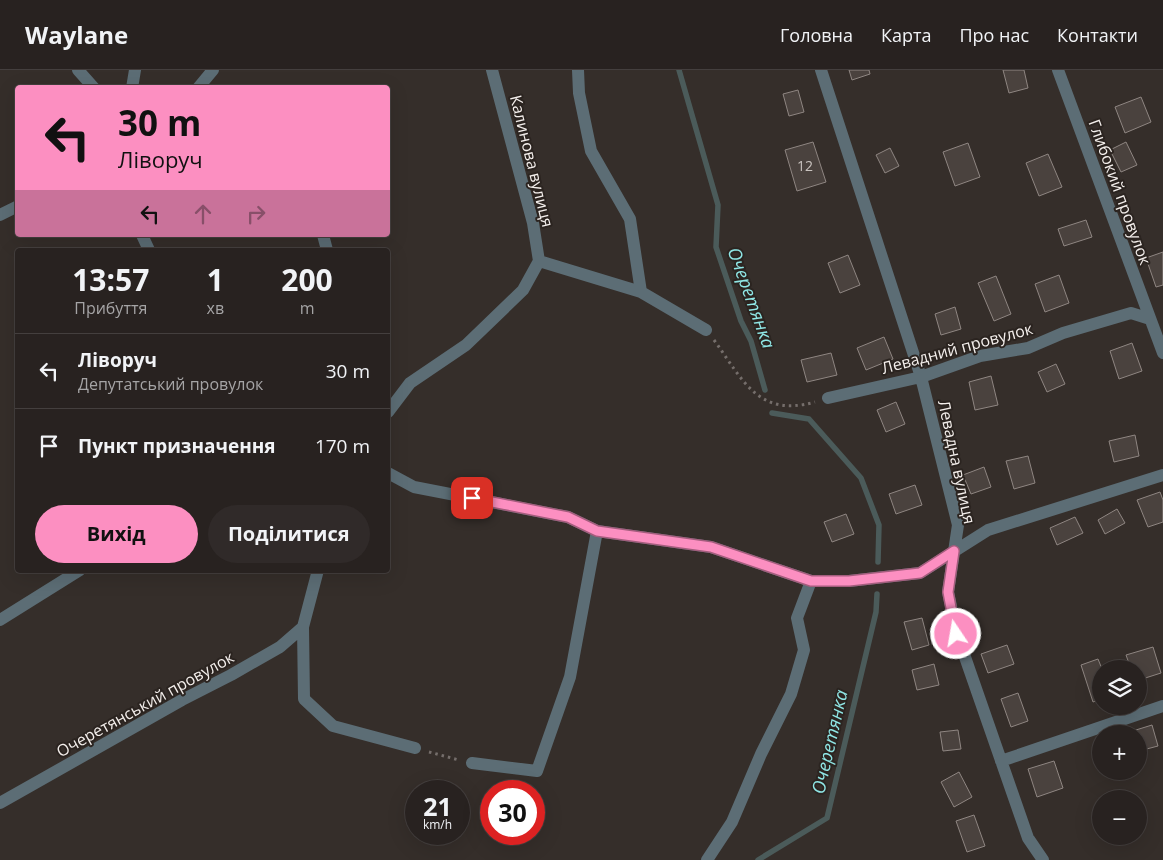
<!DOCTYPE html>
<html lang="uk">
<meta charset="utf-8">
<style>
body{margin:0;font-family:"Open Sans",sans-serif;background:#302a29;color:#f1f3f6;height:100vh;display:flex;flex-direction:column;font-size:19px;white-space:nowrap}
*{box-sizing:border-box;margin:0}
p{font-size:16px;color:#a5a4a5}
.icon{flex:none;width:28px;height:28px;fill:none;stroke:currentColor;stroke-width:2;stroke-linecap:round;stroke-linejoin:round}
.map{position:relative;flex:1;overflow:hidden}
.side{position:absolute;left:15px;top:178px;width:375px;height:325px;display:flex;flex-direction:column;background:#282220;border-radius:5px;box-shadow:0 5px 20px #0002,0 0 0 1px #443f3e}
.side>*{flex:none}
.top-card{position:absolute;left:15px;top:15px;width:375px;height:152px;border-radius:5px;box-shadow:0 5px 20px #0002,0 0 0 1px #443f3e;background:#fc8fc1;color:#111;overflow:hidden}
.buttons{position:absolute;left:1092px;top:590px;display:grid;gap:10px}
.buttons a{display:grid;place-items:center;width:55px;height:55px;border-radius:50%;background:#282220;box-shadow:0 5px 20px #0002,0 0 0 1px #443f3e;font-size:25px}
.speed{position:absolute;left:405px;top:710px;display:flex;gap:10px;font-size:25px;font-weight:700;text-align:center}
.speed>*{display:grid;place-content:center;width:65px;height:65px;border-radius:50%;background:#282220;box-shadow:0 5px 20px #0002,0 0 0 1px #443f3e;line-height:1}
.speed small{font-size:12px;font-weight:400}
.speed .limit{border:8px solid #d22;background:#fff;color:#111}
.pin{position:absolute;display:grid;place-items:center;width:42px;height:42px;color:#fff;margin:-21px;border-radius:10px;box-shadow:0 2px 8px #0006}
.me{position:absolute;width:55px;margin:-28px;rotate:348deg;stroke-linejoin:round;filter:drop-shadow(0 0 4px #0008)}
.turn{display:flex;align-items:center;gap:18px;height:105px;padding:0 20px;font-size:22px}
.turn .icon{width:65px;height:65px;stroke-width:2.5}
.turn b{display:block;font-size:35px;line-height:42px}
.lanes{display:flex;align-items:center;height:48px;padding:0 20px;background:#0003;justify-content:center;gap:25px;direction:ltr}
.lanes .off{opacity:.35}
.eta{display:flex;justify-content:space-evenly;align-items:center;height:85px;text-align:center}
.eta b{font-size:30px;font-weight:700;line-height:35px}
.action{display:flex;gap:10px;margin-top:auto;padding:10px 20px}
.action a{flex:1;height:58px;border-radius:30px;background:#fc8fc1;color:#111;font-size:20px;font-weight:700;line-height:58px;text-align:center}
.action a+a{background:#302a29;color:#f1f3f6}
ul{padding:0;list-style:none}
li{display:flex;align-items:center;gap:15px;height:75px;padding:0 20px;border-top:1px solid #443f3e}
li div{flex:1}
li b{display:block;font-size:19px}
li em{font-style:normal}
header{display:flex;align-items:center;gap:30px;box-sizing:border-box;height:70px;padding:0 25px;background:#282220;border-bottom:1px solid #443f3e}
header strong{font-size:24px}
nav{display:flex;gap:28px;margin-inline-start:auto;font-size:18px}
.map>svg:first-child{display:block}
.lines{fill:none;stroke-linecap:round;stroke-linejoin:round}
.stream{stroke:#4b5b5a;stroke-width:5.5}
.building{fill:#4a423e;stroke:#8f8682}
.path{stroke:#756e6b;stroke-width:3;stroke-dasharray:2.5 4;stroke-linecap:butt}
.minor{stroke:#5c6d75;stroke-width:12}
.route-casing{stroke:#a45d7d;stroke-width:12}
.route{stroke:#fc8fc1;stroke-width:9}
.labels{text-anchor:middle;stroke-width:4;stroke-linejoin:round;paint-order:stroke}
.number-label{font-size:14px;fill:#cac4c0}
.street-label{font-size:16px;fill:#f4efec;stroke:#2b2420}
.water-label{font-size:18px;font-style:italic;fill:#90e7e6;stroke:#2b2420}
</style>
<header>
<strong>Waylane</strong>
<nav><a>Головна</a><a>Карта</a><a>Про нас</a><a>Контакти</a></nav>
</header>
<div class="map">
<svg width="1163" height="790" viewBox="0 0 1163 790">
<rect width="100%" height="100%" fill="#352e2a"/>
<g class="lines">
<path class="stream" d="M679 0 718 135 716 177 741 251 751 271 765 320
M772 343 809 349 861 408 879 455 878 492
M758 790 827 748 876 542 877 524"/>
</g>
<path class="building" d="M849 0H869L870 4 852 10Z
M1003 0H1024L1028 18 1009 23Z
M798 20 804 42 789 46 783 24Z
M1141 27 1151 52 1125 63 1115 37Z
M813 72 826 112 797 121 785 80Z
M1126 72 1137 95 1121 102 1110 80Z
M968 73 980 107 955 116 943 82Z
M890 78 899 96 885 103 876 85Z
M1048 84 1062 117 1039 126 1026 93Z
M1086 150 1092 167 1064 176 1058 159Z
M1163 182V215L1156 217 1146 188Z
M848 185 860 215 840 223 828 193Z
M1059 205 1069 233 1045 242 1035 214Z
M996 206 1011 244 994 251 978 213Z
M955 237 961 259 941 265 935 244Z
M884 267 893 289 866 300 857 278Z
M1132 273 1142 301 1119 309 1110 281Z
M831 283 837 305 807 312 801 290Z
M1056 294 1065 314 1047 322 1038 302Z
M991 306 998 335 975 340 969 312Z
M896 332 905 354 886 362 877 340Z
M1135 365 1139 386 1114 392 1109 371Z
M1028 386 1035 413 1014 419 1006 391Z
M984 397 991 417 971 424 963 405Z
M915 415 922 435 896 444 889 424Z
M1160 422 1163 430V452L1148 457 1137 430Z
M1117 439 1125 453 1105 464 1098 450Z
M846 444 854 464 832 472 824 452Z
M1075 447 1083 463 1057 475 1050 458Z
M922 548 929 575 912 580 904 552Z
M1007 575 1014 594 988 603 981 584Z
M1153 577 1161 603 1139 610V599H1131L1126 585Z
M1098 589 1102 599 1101 629 1093 632 1081 595Z
M934 594 939 615 917 620 912 600Z
M1018 623 1028 651 1011 657 1001 629Z
M1152 655 1158 676 1139 681V664H1123Z
M958 660 961 679 943 681 940 662Z
M1054 691 1063 718 1037 727 1028 699Z
M959 702 972 727 954 737 941 712Z
M974 745 985 776 967 782 956 751Z"/>
<g class="lines">
<path class="path" d="M714 270C743 310 758 348 815 332
M429 682 459 690"/>
<path class="minor" d="M78 0 94 18
M578 0 579 23 591 81 630 149 641 222 706 260
M821 0 921 307 958 455 948 522 957 564 1028 768 1043 790
M1058 0 1163 283
M132 18 135 0
M198 18 213 0
M0 145 18 136
M142 165 149 180
M323 165 327 180
M539 191 641 222
M828 328 921 307 980 286 1028 278 1063 263 1131 243 1150 249
M388 342 410 313 466 275 523 220 539 191 533 153 492 0
M388 403 414 417 568 447 597 461 711 477 811 511H849L920 503 988 460 1163 405
M318 500 303 557 304 629 333 656 415 678
M0 550 80 500
M1001 691 1163 636
M472 693 537 701 570 607 597 461
M0 733 182 630 231 605 280 577 303 557
M707 790 732 752 761 684 791 624 804 580 797 548 811 511"/>
</g>
<g class="lines">
<g class="route-casing">
<path id="route" d="M472 428 568 447 597 461 711 477 811 511H849L920 503 954 481 948 522 956 564"/>
</g>
<use href="#route" class="route"/>
</g>
<g class="labels">
<g class="number-label">
<text x="805" y="101">12</text>
</g>
<g class="street-label">
<text transform="translate(532 91) rotate(76)" y="6">Калинова вулиця</text>
<text transform="translate(1120 122) rotate(70)" y="6">Глибокий провулок</text>
<text transform="translate(957 278) rotate(-15)" y="6">Левадний провулок</text>
<text transform="translate(957 392) rotate(78)" y="6">Левадна вулиця</text>
<text transform="translate(145 634) rotate(-29)" y="6">Очеретянський провулок</text>
</g>
<g class="water-label">
<text transform="translate(751 228) rotate(70)" y="6">Очеретянка</text>
<text transform="translate(830 672) rotate(-77)" y="6">Очеретянка</text>
</g>
</g>
</svg>
<div class="buttons">
<a><svg class="icon" aria-label="layers" viewBox="0 0 24 24"><path d="M12 4l9 5-9 5-9-5zM3 14l9 5 9-5"/></svg></a>
<a>+</a>
<a>−</a>
</div>
<div class="speed"><div>21<small>km/h</small></div><div class="limit">30</div></div>
<div class="pin" style="left:472px;top:428px;background:#d93025"><svg class="icon" aria-label="arrive" viewBox="0 0 24 24"><path d="M6 21V4h12l-3 4 3 4H6"/></svg></div>
<svg class="me" style="left:956px;top:564px" viewBox="-20 -20 40 40"><circle r="17" fill="#fc8fc1" stroke="#fff" stroke-width="3"/><path d="M0-11L8 9 0 5-8 9z" fill="#fff"/></svg>
<div class="top-card">
<div class="turn"><svg class="icon" aria-label="left" viewBox="0 0 24 24"><path d="M17 20v-9H6M10 6l-5 5 5 5"/></svg><div><b>30 m</b>Ліворуч</div></div>
<div class="lanes"><svg class="icon" aria-label="left" viewBox="0 0 24 24"><path d="M17 20v-9H6M10 6l-5 5 5 5"/></svg><svg class="icon off" aria-label="ahead" viewBox="0 0 24 24"><path d="M12 20V5M6 11l6-6 6 6"/></svg><svg class="icon off" aria-label="right" viewBox="0 0 24 24"><path d="M7 20v-9h11M14 6l5 5-5 5"/></svg></div>
</div>
<section class="side">
<div class="eta">
<div><b>13:57</b><p>Прибуття</p></div>
<div><b>1</b><p>хв</p></div>
<div><b>200</b><p>m</p></div>
</div>
<ul>
<li><svg class="icon" aria-label="left" viewBox="0 0 24 24"><path d="M17 20v-9H6M10 6l-5 5 5 5"/></svg><div><b>Ліворуч</b><p>Депутатський провулок</p></div><em>30 m</em></li>
<li><svg class="icon" aria-label="arrive" viewBox="0 0 24 24"><path d="M6 21V4h12l-3 4 3 4H6"/></svg><div><b>Пункт призначення</b></div><em>170 m</em></li>
</ul>
<div class="action"><a>Вихід</a><a>Поділитися</a></div>
</section>
</div>
